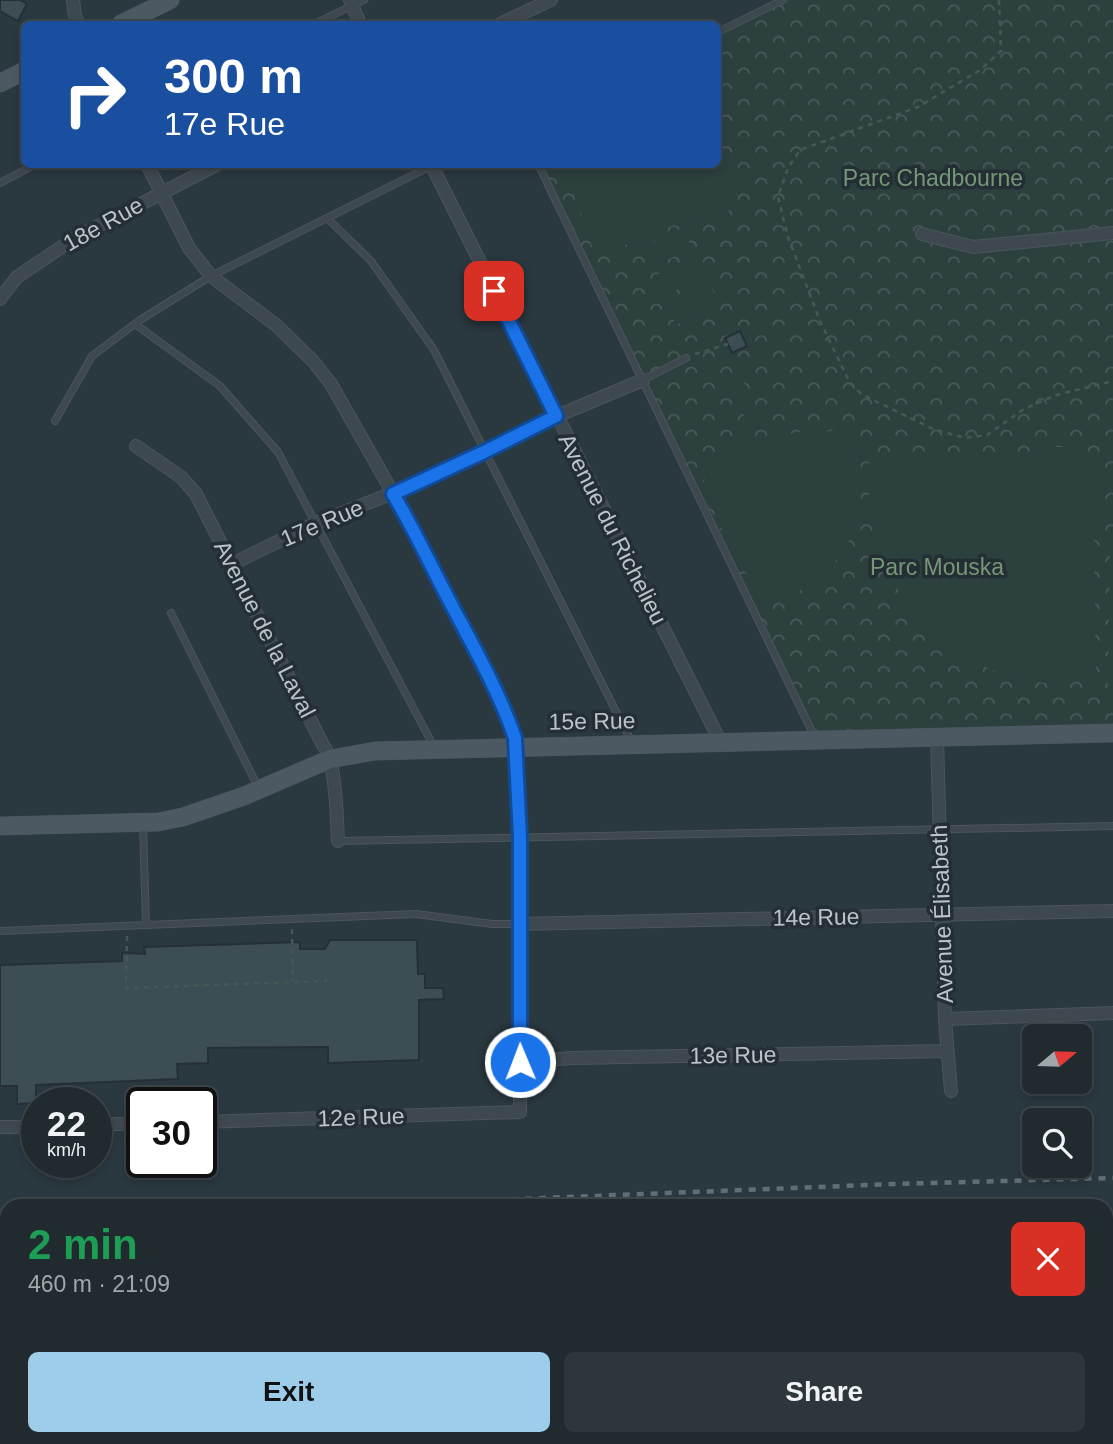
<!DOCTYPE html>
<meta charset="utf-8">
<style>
body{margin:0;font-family:Arial,sans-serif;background:#2d363b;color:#f1f3f6;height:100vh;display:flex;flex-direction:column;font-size:26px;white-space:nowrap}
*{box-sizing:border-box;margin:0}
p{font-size:23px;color:#a2a7aa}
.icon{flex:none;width:38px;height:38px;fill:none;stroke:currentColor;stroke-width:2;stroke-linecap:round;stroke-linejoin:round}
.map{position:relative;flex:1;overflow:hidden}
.sheet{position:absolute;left:0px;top:1199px;width:1113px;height:247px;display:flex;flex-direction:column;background:#202a2f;border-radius:21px 21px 0 0;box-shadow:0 4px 10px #0003,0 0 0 2px #3d464b}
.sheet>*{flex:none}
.guide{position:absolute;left:21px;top:21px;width:700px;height:147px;border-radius:10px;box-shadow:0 4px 10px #0003,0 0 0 2px #3d464b;background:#1a4fa0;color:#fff;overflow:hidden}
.needle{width:46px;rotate:71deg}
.controls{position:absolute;left:1022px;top:1024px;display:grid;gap:14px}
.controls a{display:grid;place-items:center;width:70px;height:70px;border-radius:10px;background:#202a2f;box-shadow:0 4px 10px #0003,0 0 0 2px #3d464b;font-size:35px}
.speed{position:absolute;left:21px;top:1087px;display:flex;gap:14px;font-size:35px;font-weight:700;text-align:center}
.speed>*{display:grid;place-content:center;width:91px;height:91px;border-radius:50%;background:#202a2f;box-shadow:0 4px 10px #0003,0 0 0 2px #3d464b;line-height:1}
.speed small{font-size:18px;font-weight:400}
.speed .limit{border:4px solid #111;border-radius:10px;background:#fff;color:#111}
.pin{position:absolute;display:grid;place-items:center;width:60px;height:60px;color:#fff;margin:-30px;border-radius:14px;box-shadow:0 4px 10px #0006}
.me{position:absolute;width:77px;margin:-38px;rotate:359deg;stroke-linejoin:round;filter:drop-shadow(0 0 5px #0008)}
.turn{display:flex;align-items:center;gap:24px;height:147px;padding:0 28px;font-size:32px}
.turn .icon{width:91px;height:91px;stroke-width:2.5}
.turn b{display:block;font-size:49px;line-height:60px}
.round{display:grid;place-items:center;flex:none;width:74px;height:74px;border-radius:10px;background:#2d363b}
.head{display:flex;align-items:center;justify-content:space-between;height:119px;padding:0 28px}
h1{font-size:42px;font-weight:700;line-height:52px;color:#1e9e55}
.primary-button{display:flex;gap:14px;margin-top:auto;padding:14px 28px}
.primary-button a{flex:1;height:80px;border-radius:10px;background:#9ecdec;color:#111;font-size:28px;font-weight:700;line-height:80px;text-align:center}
.primary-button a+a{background:#2d363b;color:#f1f3f6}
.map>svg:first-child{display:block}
.park{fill:url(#park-crowns)}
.garden{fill:#2c403e}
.building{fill:#3d4d54;stroke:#253036;stroke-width:2}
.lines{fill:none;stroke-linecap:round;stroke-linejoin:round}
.lane-casing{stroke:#4b555b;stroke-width:8}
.street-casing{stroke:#4b555b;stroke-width:14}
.secondary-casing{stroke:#4b555b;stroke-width:19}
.path{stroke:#455855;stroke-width:2.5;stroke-dasharray:5 5;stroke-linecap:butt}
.lane{stroke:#3e494f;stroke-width:6}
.street{stroke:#3e494f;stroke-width:12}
.secondary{stroke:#4c5962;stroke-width:18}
.rail{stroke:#616e76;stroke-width:4.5;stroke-dasharray:7 7;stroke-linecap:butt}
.route-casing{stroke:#114b97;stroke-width:18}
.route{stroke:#1a73e8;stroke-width:12}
.labels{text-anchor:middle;stroke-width:7;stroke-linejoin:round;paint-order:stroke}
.park-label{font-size:23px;fill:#759775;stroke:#232e35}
.street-label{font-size:23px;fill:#bbc4c9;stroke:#232e35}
</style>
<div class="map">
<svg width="1113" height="1444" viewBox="0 0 1113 1444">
<defs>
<pattern id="park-crowns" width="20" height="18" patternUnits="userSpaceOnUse" patternTransform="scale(1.75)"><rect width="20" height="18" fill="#2c403e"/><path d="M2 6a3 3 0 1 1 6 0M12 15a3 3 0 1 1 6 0" fill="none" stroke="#495a59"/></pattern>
</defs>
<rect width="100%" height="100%" fill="#2a383f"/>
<path class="park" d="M783 0H1113V733L816 739 538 165 718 164V32Z"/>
<path class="garden" d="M718 159 722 166 727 164 738 181 726 219 700 224 699 219 682 222 597 256C581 226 575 199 581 165L718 164Z
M682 228 692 248 649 269 639 249Z
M696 256 705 276 662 297 652 277Z
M709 283 719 303 676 325 666 304Z
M743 380 760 423 749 428 732 385Z
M853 426C877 513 851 579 761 607L741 561 736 563 703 483 717 449 805 431 807 436Z
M1031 447H1065L1104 481 1105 519 1093 520 1096 677C1006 705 906 633 878 548 868 518 867 488 870 458L1030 459Z
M1110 551H1113V689H1108Z"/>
<path class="building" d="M0 0H20L27 4 18 21 0 11Z
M740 331 747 346 732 353 725 338Z
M330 940H417L418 974H425V988H443L444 999 419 1000V1060L328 1063V1047L208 1048V1063L177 1064 178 1079 36 1085V1103L17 1104V1086H0V965L122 961V953L145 954 144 947 300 942V949H325Z"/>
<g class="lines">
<g class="lane-casing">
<path id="lane" d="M314 24 364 0
M718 32 783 0
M538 164 815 738
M0 183 36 164
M327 218 371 261 434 350 632 743
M135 324 220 386 278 452 434 747
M643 380 686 358
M55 421 92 356 140 320 211 276 433 165
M171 613 258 787
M143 825 146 925
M338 841 1113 826
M0 931 416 914 492 924H518
M804 1444V1438"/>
</g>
<g class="street-casing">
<path id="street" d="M73 0 75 16 79 24
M350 0 360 24
M500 24 551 0
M147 164 189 248 211 276 276 325 313 361 331 384 419 539 510 722 516 748 520 838V1112L201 1122
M431 164 721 743
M922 234 973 247 1113 233
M0 299 17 277 75 238 218 164
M136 446 181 477 196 494 323 745C336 760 337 819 338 841
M232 564 316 523 393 493 484 452 557 416 643 380
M937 737 945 1019 951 1091
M518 924 1113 911
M945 1019 1113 1013
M520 1062 572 1058 947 1051
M96 1125 142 1123
M0 1127H37
M0 1434H7
M111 1438 183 1442V1444
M837 1438V1444"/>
</g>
<g class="secondary-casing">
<path id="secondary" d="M121 24 170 0
M0 83 24 71
M0 826 158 822 183 817 244 796 330 759 375 751 1113 733"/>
</g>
<path class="path" d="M999 0 1001 51 980 70 918 107 800 150 788 168 778 197 788 237 820 321 849 381 861 394 933 429 965 438 987 435 1024 409 1056 395 1113 381
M695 354 728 344
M292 929 293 981
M127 936 126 988 327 981"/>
<use href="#lane" class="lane"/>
<use href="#street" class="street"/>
<use href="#secondary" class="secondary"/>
<path class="rail" d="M343 1206 893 1184 1113 1178
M0 1228 7 1227
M0 1268 7 1270
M1106 1311H1113"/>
</g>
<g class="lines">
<g class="route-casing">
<path id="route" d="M494 291 556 416 484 452 393 494C414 529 431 566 450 602 473 646 499 691 515 738L520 838V1062"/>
</g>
<use href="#route" class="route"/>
</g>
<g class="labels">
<g class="park-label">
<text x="933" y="186">Parc Chadbourne</text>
<text x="937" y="575">Parc Mouska</text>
</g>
<g class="street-label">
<text transform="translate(103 224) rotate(-29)" y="8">18e Rue</text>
<text transform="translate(322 523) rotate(-23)" y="8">17e Rue</text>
<text transform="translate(613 529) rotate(63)" y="8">Avenue du Richelieu</text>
<text transform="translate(265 629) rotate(63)" y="8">Avenue de la Laval</text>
<text transform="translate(592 721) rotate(-1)" y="8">15e Rue</text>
<text transform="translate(942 914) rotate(-92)" y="8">Avenue Élisabeth</text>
<text transform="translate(816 917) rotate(-1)" y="8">14e Rue</text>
<text transform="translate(733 1055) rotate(-1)" y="8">13e Rue</text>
<text transform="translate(361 1117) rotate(-2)" y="8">12e Rue</text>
</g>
</g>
</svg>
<div class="controls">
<a><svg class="needle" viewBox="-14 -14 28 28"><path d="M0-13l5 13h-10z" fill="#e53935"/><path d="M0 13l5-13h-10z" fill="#a2a7aa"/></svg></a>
<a><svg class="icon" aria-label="search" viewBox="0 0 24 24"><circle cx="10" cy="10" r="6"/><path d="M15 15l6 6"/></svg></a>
</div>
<div class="speed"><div>22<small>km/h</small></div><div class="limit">30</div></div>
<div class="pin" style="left:494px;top:291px;background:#d93025"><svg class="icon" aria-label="arrive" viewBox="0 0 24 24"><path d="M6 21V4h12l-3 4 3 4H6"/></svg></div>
<svg class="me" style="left:520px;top:1062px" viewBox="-20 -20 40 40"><circle r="17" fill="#1a73e8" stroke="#fff" stroke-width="3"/><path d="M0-11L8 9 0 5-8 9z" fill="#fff"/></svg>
<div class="guide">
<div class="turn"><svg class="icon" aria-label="right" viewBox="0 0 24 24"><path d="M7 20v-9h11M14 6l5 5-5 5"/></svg><div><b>300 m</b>17e Rue</div></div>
</div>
<section class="sheet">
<div class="head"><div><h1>2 min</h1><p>460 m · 21:09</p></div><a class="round" style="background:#d93025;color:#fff"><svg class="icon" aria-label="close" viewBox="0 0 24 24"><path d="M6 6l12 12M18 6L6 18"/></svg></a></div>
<div class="primary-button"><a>Exit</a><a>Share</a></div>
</section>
</div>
